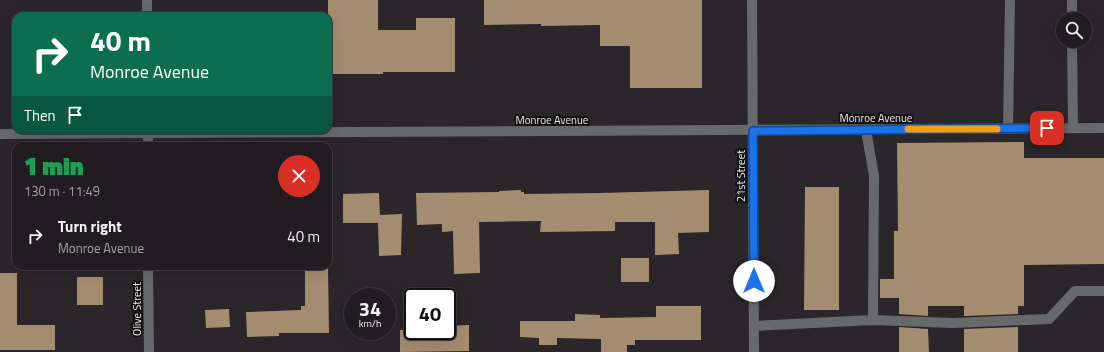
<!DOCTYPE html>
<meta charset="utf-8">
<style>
body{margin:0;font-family:"Titillium Web",sans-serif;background:#282529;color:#f1f3f6;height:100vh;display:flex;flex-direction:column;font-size:15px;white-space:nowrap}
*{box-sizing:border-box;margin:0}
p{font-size:13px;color:#a2a1a5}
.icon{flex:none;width:22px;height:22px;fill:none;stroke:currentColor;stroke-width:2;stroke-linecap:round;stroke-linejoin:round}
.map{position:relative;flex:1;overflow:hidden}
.details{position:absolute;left:12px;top:142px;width:320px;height:128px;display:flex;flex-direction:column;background:#201c20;border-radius:12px;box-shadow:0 4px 16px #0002,0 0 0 1px #3d3a3e}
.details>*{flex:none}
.hud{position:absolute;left:12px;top:12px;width:320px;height:122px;border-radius:12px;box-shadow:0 4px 16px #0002,0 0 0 1px #3d3a3e;background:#0b6e4f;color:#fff;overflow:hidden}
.controls{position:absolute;left:1056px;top:12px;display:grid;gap:8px}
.controls a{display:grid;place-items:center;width:36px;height:36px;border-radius:50%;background:#201c20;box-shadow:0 4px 16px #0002,0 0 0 1px #3d3a3e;font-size:20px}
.speed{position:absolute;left:344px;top:288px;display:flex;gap:8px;font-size:20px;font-weight:700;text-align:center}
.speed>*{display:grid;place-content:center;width:52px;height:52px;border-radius:50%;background:#201c20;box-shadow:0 4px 16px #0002,0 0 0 1px #3d3a3e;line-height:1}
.speed small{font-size:10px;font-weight:400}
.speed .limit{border:2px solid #111;border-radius:6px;background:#fff;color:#111}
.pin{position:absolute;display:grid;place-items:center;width:34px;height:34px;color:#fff;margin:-17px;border-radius:8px;box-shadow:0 2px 6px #0006}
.me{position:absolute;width:44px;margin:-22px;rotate:0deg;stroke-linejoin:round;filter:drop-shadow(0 0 3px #0008)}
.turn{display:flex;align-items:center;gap:14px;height:84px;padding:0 12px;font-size:18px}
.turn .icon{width:52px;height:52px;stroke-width:2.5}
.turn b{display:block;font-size:28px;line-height:34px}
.then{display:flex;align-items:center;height:38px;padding:0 12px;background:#0003;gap:8px;font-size:15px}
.round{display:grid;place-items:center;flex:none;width:42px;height:42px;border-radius:21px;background:#282529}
.overview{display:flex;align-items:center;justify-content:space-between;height:68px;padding:0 12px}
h1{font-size:24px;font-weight:800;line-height:30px;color:#1e9e55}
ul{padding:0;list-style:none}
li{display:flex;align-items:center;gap:12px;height:52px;padding:0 12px}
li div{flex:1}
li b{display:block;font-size:15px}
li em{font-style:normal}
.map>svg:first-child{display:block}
.building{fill:#a58d71}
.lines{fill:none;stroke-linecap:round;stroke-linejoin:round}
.minor{stroke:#67696b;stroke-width:10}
.route-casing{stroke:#114b97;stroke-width:10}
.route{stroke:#1a73e8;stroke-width:7}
.slow{stroke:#f59e0b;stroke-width:7}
.labels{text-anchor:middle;stroke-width:4;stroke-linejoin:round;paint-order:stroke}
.street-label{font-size:11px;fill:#eae8ea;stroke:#121011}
</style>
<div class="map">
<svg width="1104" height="352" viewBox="0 0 1104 352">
<rect width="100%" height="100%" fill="#2a262a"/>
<path class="building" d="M328 0H378V30H416V18H455V72H383V74H328Z
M484 0H702V88H630V46H600V25L541 26V24L484 25Z
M1024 142V158H1104V264L1024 265V306H1018V314L964 316V306H928V316L899 314V298H880V279H894V231H898L897 143Z
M805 187H839V310H804Z
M521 190V192H524V194L600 193 709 190V232L678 233 679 254 655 255V222H615V231L540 232 541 221 479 222 480 273 454 274 453 231 442 232V224L417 225 416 193 499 192V191Z
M379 193 380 215 402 214 401 255 379 256 378 223H343V194Z
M621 258H649V282H621Z
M305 266H328L329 333H279V336L247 337 246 312 301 310V306H305Z
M0 273H17V325H55V350H0Z
M77 277H103V305H77Z
M656 306H701V340H635V345H627V352H601V339L557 338V345H539V338L520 337V321H575V314L600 315V318L656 317Z
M229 309 230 327 206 328 205 310Z
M469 325V351L400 352V330L447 331V326Z
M899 327 928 329 929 352H899Z
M1018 327V352H964V329Z"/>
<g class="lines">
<path class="minor" d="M147 0V16
M752 0 754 352
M1072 0V19
M1072 41 1073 128
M1008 129 1010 0
M148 130V146
M0 134 1104 128
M148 266 149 352
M873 320 953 323 1049 319 1075 291H1104
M754 326 873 320 874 176 866 130"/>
</g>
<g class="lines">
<g class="route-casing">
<path id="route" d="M754 281 753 131 1047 128"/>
</g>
<use href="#route" class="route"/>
<path class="slow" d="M908 129H997"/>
</g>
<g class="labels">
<g class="street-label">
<text x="876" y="122">Monroe Avenue</text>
<text x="552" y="124">Monroe Avenue</text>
<text transform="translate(741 176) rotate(-90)" y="4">21st Street</text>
<text transform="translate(137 309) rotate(-90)" y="4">Olive Street</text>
</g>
</g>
</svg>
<div class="controls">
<a><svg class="icon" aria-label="search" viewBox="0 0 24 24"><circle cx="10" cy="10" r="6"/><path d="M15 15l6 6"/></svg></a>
</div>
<div class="speed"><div>34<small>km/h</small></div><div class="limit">40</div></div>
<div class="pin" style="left:1047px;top:128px;background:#d93025"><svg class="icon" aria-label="arrive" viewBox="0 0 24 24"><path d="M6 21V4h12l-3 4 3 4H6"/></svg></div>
<svg class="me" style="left:754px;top:281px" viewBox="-20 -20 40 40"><circle r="19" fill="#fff"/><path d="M0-13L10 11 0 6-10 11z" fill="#1a73e8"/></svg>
<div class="hud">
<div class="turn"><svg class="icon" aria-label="right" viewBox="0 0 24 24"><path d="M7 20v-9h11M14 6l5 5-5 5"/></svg><div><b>40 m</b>Monroe Avenue</div></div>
<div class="then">Then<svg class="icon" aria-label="arrive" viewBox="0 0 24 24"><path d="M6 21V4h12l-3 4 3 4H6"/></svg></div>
</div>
<section class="details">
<div class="overview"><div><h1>1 min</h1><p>130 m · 11:49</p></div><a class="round" style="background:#d93025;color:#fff"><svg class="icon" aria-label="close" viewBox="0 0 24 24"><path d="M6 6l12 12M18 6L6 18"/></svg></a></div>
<ul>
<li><svg class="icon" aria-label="right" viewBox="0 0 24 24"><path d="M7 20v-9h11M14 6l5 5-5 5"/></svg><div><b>Turn right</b><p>Monroe Avenue</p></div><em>40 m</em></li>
</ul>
</section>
</div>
